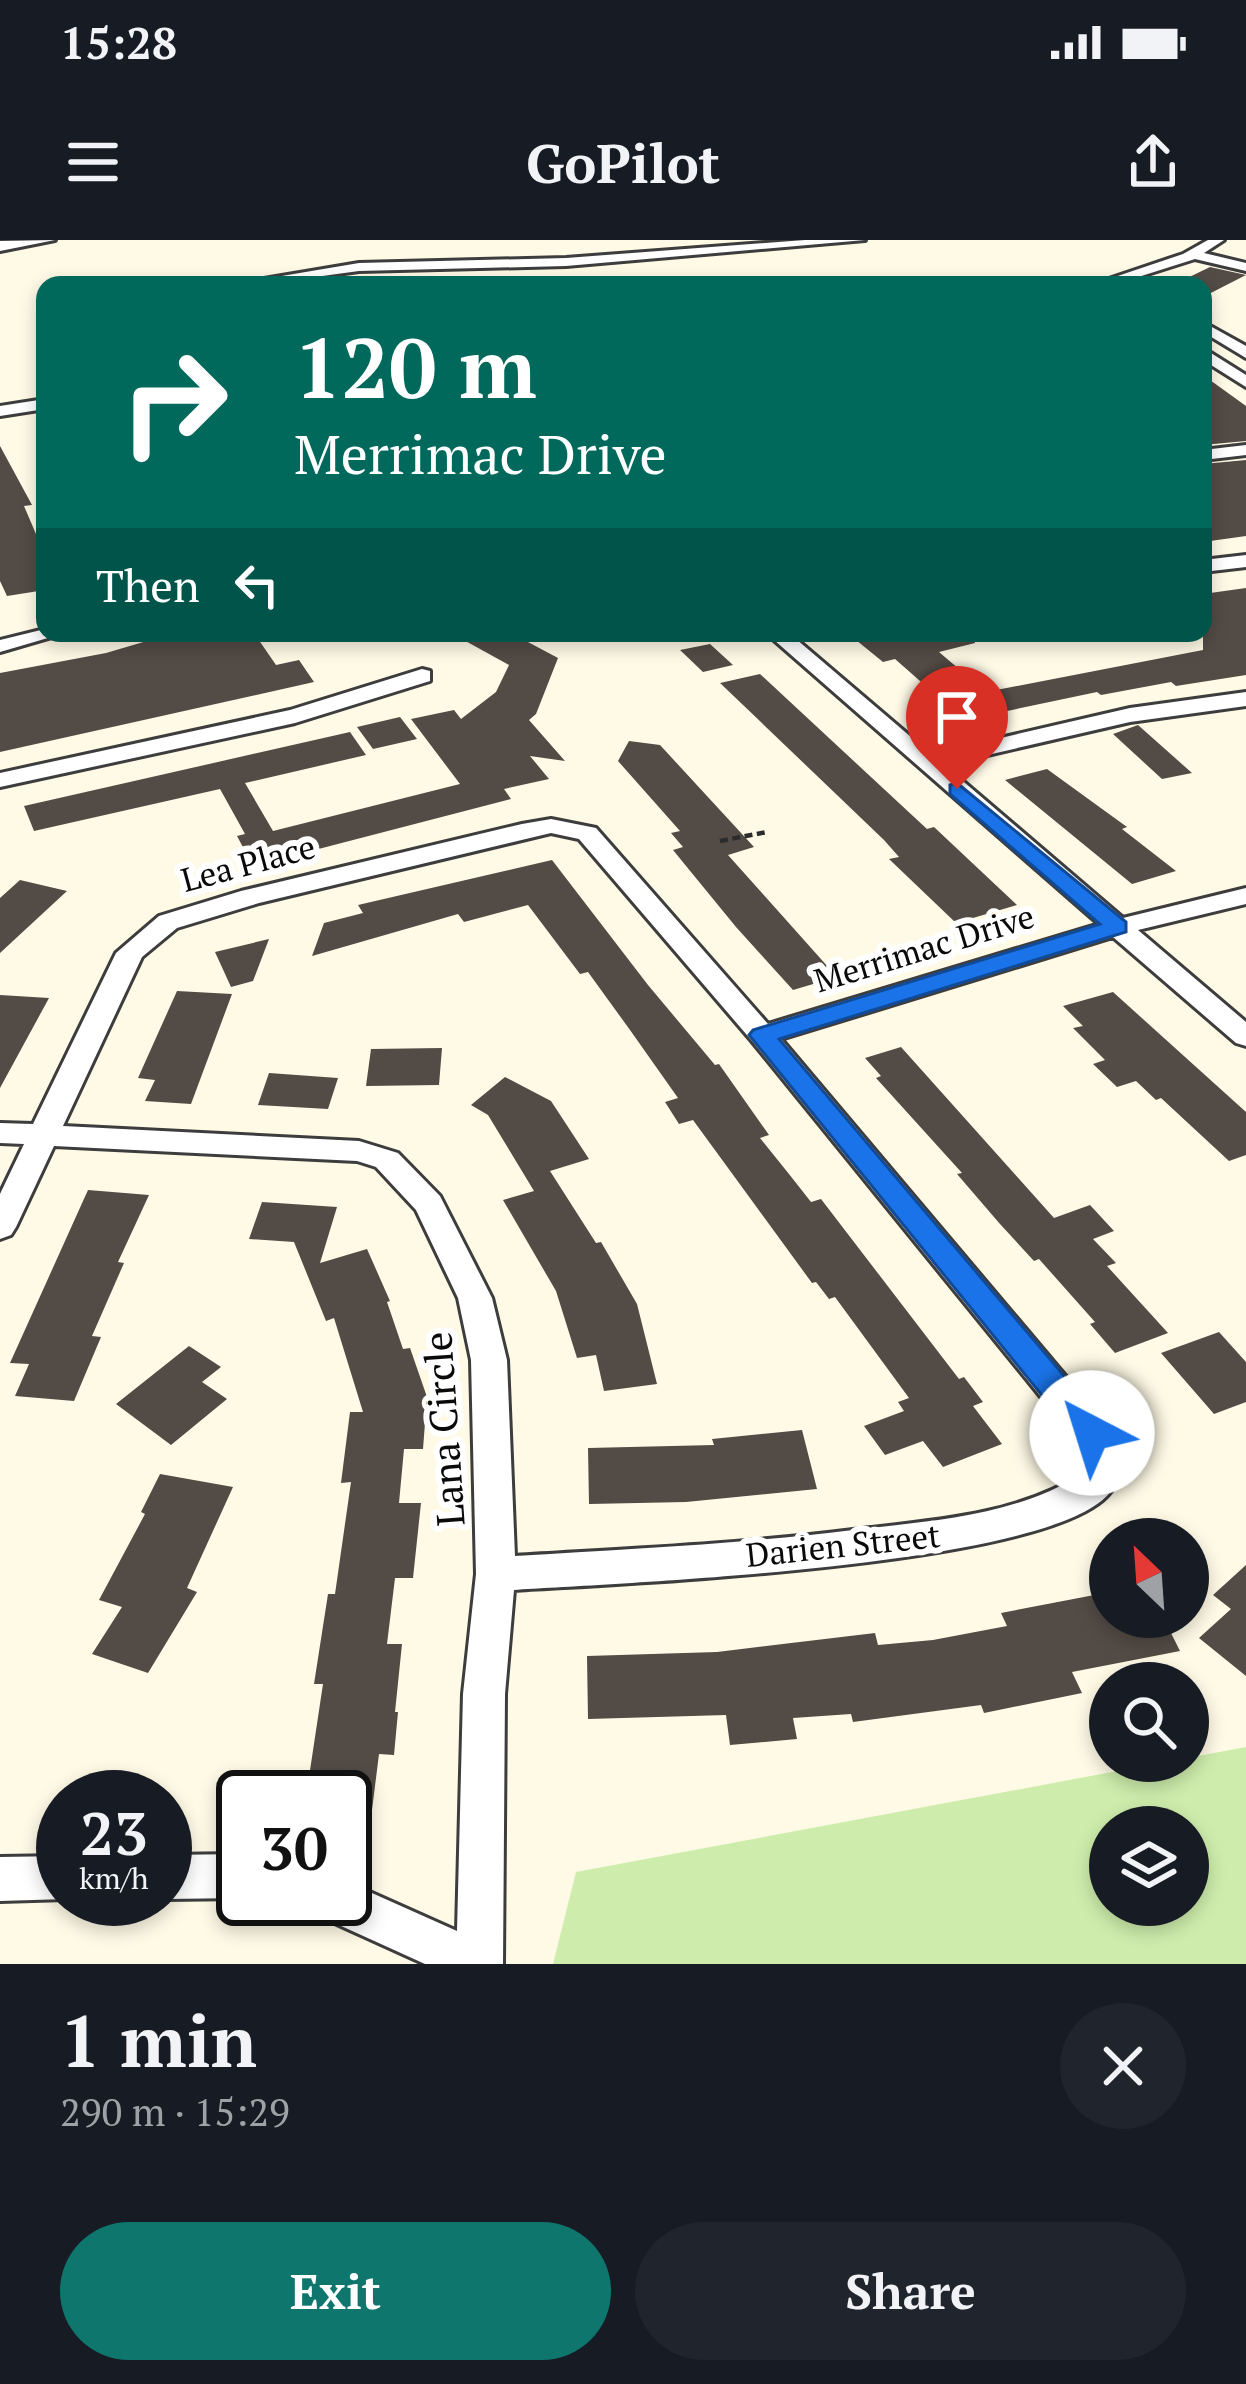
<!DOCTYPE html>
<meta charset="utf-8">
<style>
body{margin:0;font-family:"PT Serif",serif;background:#20242c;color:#f1f3f6;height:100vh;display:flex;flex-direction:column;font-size:45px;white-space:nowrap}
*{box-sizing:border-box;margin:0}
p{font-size:39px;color:#9ea1a6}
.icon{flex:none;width:66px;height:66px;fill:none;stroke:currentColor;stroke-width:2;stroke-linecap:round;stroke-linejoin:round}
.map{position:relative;height:1724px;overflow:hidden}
.drawer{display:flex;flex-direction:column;background:#171b24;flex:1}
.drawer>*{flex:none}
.hud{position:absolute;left:36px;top:36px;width:1176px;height:366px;border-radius:24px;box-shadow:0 6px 18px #0003;background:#00695c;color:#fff;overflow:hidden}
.needle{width:78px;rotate:335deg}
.controls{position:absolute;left:1089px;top:1278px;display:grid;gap:24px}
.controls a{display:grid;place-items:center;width:120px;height:120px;border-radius:50%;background:#171b24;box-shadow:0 6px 18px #0003;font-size:60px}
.speed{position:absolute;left:36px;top:1530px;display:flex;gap:24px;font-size:60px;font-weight:700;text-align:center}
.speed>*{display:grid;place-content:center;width:156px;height:156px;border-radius:50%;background:#171b24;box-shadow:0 6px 18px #0003;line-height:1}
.speed small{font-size:30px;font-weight:400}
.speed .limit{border:6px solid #111;border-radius:18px;background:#fff;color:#111}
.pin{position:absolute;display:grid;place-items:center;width:102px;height:102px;color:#fff;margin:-123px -51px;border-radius:50% 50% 50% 0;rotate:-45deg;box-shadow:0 0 12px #0007}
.pin .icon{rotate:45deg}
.me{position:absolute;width:132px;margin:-66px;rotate:320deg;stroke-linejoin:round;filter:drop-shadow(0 0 9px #0008)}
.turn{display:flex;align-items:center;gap:42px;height:252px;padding:0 60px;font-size:54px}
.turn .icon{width:156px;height:156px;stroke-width:2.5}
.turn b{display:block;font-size:84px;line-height:102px}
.then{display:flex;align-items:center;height:114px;padding:0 60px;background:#0003;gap:24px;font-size:45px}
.round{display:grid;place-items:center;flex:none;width:126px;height:126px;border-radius:63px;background:#20242c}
.summary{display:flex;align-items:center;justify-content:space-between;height:204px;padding:0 60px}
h1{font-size:72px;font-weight:700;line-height:90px}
.primary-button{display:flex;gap:24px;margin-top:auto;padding:24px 60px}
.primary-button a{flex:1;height:138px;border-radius:72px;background:#0f766e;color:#fff;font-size:48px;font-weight:700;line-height:138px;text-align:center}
.primary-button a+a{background:#20242c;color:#f1f3f6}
.status{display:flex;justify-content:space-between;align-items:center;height:84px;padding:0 60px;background:#171b24;direction:ltr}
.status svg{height:33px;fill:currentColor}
header{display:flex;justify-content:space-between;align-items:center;height:156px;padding:0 60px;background:#171b24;font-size:54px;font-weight:700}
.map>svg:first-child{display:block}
.green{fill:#ceedac;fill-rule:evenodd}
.building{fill:#534b45}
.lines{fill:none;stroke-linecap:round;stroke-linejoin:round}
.minor-casing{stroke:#3d3d3d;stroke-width:6}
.tertiary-casing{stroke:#3d3d3d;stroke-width:6}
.path{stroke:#2c2c2c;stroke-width:4.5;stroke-dasharray:8 4.5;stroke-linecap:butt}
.minor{fill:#fff;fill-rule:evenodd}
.tertiary{fill:#fff;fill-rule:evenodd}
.route{fill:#1a73e8;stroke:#114b97;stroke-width:3}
.labels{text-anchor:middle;stroke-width:12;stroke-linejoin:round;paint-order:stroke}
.street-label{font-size:33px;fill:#0a0a0a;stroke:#fff}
.near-street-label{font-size:39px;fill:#0a0a0a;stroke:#fff}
</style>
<div class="status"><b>15:28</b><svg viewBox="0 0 49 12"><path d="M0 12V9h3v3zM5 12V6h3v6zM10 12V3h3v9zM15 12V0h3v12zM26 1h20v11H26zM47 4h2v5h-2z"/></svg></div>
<header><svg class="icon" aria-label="menu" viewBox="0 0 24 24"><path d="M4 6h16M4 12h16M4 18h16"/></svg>GoPilot<svg class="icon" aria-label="share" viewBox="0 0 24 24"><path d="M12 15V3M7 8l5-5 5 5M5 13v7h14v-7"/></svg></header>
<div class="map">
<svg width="1246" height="1724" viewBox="0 0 1246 1724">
<rect width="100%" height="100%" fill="#fffae6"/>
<path class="green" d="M1246 1507V1724H553L576 1632ZM1110 1587H1188V1665H1110Z"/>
<path class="building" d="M1210 27 1246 35 1203 57V45L1175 44Z
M1203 135 1246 166V201L1203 205Z
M0 206 32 265 24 266 45 315V350L7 356 0 341Z
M1246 220V296L1203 302V224Z
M1246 348V435L1176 446 1171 442 1101 455 1097 452 955 482 953 470 895 419 883 422 856 400 889 393H974L975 403 939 412 986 452 1203 410V354Z
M174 393H254L276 425 299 420 314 442 0 512V433L106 413Z
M451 393H511L558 418 536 474 529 480 565 521 530 516 549 539 504 549 511 559 253 626 237 596 245 594 220 549 34 591 24 566 350 492 366 515 245 543 273 591 460 544 411 479 454 470 461 479 496 452 509 425Z
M710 404 733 425 703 432 680 410Z
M760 434 927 589 934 587 1017 665 956 683 889 619 899 617 884 600 720 443Z
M400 477 417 499 373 509 357 487Z
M1138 485 1192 533 1162 539 1113 494Z
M629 501 660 505 754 607 728 615 837 737 793 750 736 687 673 610 683 607 671 593 680 591 618 521Z
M1047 529 1127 587 1122 589 1176 631 1132 644 1005 540Z
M552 620 648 745 715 825 719 824 769 895 760 898 789 934 811 962 821 959 959 1139 964 1137 983 1162 973 1166 1002 1204 943 1227 923 1201 885 1215 864 1186 904 1171 898 1162 909 1158 835 1057 829 1059 816 1042 812 1043 693 880 679 884 665 862 678 858 630 790 588 732 580 734 528 665 464 682 458 674 312 716 324 683 363 673 358 665Z
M20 640 67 651 0 713V658Z
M269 699 253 741 231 747 215 712Z
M177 751 232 754 191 864 145 861 155 840 138 838Z
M1113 752 1246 872V915L1229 921 1161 858 1156 860 1136 841 1117 847 1093 824 1105 820 1073 788 1083 786 1063 766Z
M0 755 49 758 0 848Z
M901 807 1054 978 1090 965 1114 991 1093 999 1116 1023 1107 1026 1168 1093 1115 1113 1090 1084 1095 1082 1039 1019 1034 1021 1000 984 957 934 962 933 876 838 881 836 865 818Z
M442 808 439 845 366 846 371 809Z
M269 833 338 838 328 869 258 865Z
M505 837 551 861 589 919 550 931 596 1003 601 1002 637 1064 657 1144 604 1151 596 1115 577 1118 556 1051 503 960 534 951 488 875 471 865Z
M88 950 149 955 118 1022 124 1023 92 1096 101 1097 74 1161 15 1156 29 1124 10 1123Z
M262 962 337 967 320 1023 367 1009 390 1061 387 1062 403 1109 410 1108 427 1157 423 1209H404L399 1263H421L413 1338H395L387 1404H402L395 1472H398L394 1515 379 1514 372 1570H345V1557H306L323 1444H314L328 1354H335L351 1242 341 1243 350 1172H363L334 1078 326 1081 294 1002 249 999Z
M1219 1092 1246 1122V1162L1214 1174 1161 1113Z
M189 1106 221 1127 202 1142 227 1159 171 1205 116 1164Z
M802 1190 817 1249 686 1262 589 1264 588 1208 714 1205 712 1199Z
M160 1234 233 1247 187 1348 197 1352 148 1433 92 1414 122 1367 99 1360 145 1274 141 1272Z
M1246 1325V1436L1199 1398 1231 1369 1213 1355Z
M1110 1352V1377H1163L1180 1411 1072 1432 1082 1453 984 1473 981 1465 853 1482 851 1474 793 1478 797 1499 730 1505 726 1475 588 1479 587 1416 717 1412 875 1393 878 1405 933 1400 1007 1386 1001 1373Z"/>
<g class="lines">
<g class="minor-casing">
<path id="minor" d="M805 0H865L566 26 359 31 271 43 264 39 359 23 566 18Z
M1208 0H1224L1204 13 1246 23V31L1195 19 1113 45H1091L1183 14Z
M1203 82 1246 106V118L1203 92Z
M1203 108 1246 135V147L1203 120Z
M45 159V169L0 176V166Z
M1246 205V215L1203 220V210Z
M1246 315V327L1203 332V320Z
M45 389V393H65L0 412V400Z
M766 393H789L931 514 1130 468 1246 452V466L1130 482 944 525 1123 678 1246 648V664L1138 690 1246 782V806L1236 803 1113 697 781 799 1105 1183C1116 1204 1127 1229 1111 1251 1057 1327 618 1343 514 1350L505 1454 503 1724H425L317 1675 310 1659H345V1641L457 1691 463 1454 476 1334 471 1120 458 1058 416 970 376 927 357 921 54 906 16 987 11 995 0 999V954L24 904 0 903V883L33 884 116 713 159 676 241 651 522 584 551 579 596 588 768 784 1099 684ZM551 593 579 599 752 801 1076 1200 1082 1234C1015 1276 931 1281 853 1290 741 1304 628 1309 515 1316L507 1120 492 1058 440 956 398 913 359 901 63 886 142 717 177 688 259 663Z
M422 429 430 431V441L295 483 0 547V533L290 470Z
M243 1614V1658L165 1659H164L165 1615Z
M63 1616 66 1659 0 1661V1617Z"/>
</g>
<g class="tertiary-casing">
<path id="tertiary" d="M55 0 0 11V1Z"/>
</g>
<path class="path" d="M720 601 767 592"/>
<use href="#minor" class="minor"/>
<use href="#tertiary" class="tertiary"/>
</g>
<path class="route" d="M957 543 1126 682V692L779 799 1104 1183 1109 1193 1104 1202 1092 1206 1080 1202 749 795 753 790 1100 684 950 554V545Z"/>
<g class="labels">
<g class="street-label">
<text transform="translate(248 623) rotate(-15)" y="12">Lea Place</text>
<text transform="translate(924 708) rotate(-17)" y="12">Merrimac Drive</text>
<text transform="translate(843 1305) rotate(-6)" y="12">Darien Street</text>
</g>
<g class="near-street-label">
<text transform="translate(444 1189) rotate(-94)" y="14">Lana Circle</text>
</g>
</g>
</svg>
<div class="controls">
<a><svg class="needle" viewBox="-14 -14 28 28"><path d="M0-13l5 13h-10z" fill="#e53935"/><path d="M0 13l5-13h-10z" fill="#9ea1a6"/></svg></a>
<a><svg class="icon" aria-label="search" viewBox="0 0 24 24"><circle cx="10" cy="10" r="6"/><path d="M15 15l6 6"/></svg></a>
<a><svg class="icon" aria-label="layers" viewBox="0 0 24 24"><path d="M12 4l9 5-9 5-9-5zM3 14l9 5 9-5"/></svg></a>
</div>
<div class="speed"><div>23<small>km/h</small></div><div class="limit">30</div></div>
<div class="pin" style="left:957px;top:549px;background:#d93025"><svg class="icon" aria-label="arrive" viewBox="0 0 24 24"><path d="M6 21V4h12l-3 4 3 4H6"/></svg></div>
<svg class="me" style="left:1092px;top:1193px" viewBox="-20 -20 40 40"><circle r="19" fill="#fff"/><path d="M0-13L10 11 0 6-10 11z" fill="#1a73e8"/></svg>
<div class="hud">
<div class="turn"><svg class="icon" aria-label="right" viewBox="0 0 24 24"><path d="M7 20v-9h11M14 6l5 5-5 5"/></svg><div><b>120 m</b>Merrimac Drive</div></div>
<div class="then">Then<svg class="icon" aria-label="left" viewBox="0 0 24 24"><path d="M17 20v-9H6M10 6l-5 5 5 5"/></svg></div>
</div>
</div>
<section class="drawer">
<div class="summary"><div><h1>1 min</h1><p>290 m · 15:29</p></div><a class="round"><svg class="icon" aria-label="close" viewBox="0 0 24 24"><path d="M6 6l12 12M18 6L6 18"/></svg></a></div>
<div class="primary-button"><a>Exit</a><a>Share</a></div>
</section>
